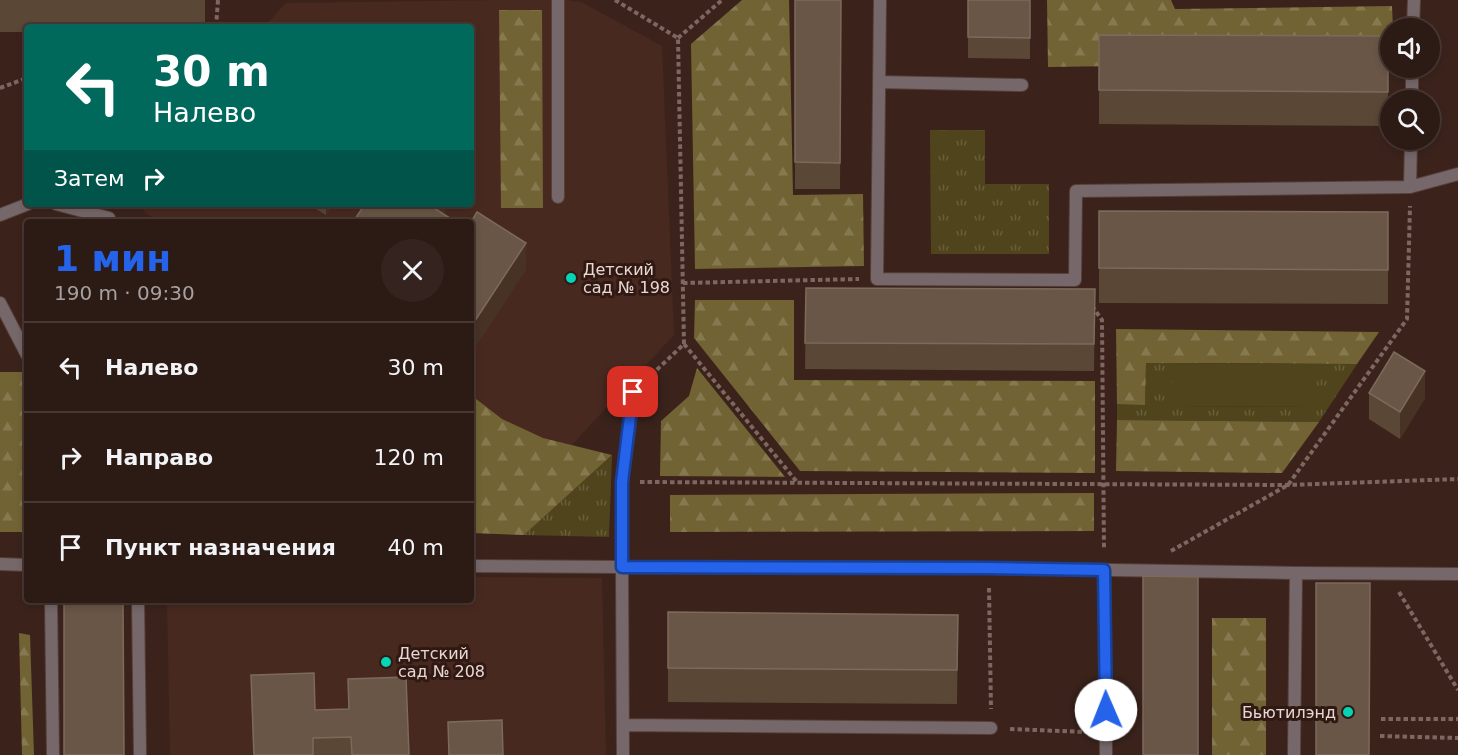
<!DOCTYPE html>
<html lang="ru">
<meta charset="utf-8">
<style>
body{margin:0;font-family:"DejaVu Sans",sans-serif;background:#34231e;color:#f1f3f6;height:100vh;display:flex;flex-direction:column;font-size:22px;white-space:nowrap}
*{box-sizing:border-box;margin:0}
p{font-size:20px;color:#a6a1a0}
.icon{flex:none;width:33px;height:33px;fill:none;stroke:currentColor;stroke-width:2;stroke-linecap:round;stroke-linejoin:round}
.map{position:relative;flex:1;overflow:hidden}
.details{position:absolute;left:24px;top:219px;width:450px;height:384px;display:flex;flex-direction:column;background:#2c1a15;border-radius:6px;box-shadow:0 3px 9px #0003,0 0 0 2px #483834}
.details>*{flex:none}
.top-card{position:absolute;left:24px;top:24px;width:450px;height:183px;border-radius:6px;box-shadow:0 3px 9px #0003,0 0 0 2px #483834;background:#00695c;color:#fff;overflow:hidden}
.fabs{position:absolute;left:1380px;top:18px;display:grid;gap:12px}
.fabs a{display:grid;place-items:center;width:60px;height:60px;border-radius:50%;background:#2c1a15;box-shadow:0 3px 9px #0003,0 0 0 2px #483834;font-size:30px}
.pin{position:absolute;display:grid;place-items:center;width:51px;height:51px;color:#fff;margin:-26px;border-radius:12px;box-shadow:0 3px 9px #0006}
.me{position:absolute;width:66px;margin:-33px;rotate:359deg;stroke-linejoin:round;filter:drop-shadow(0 0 4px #0008)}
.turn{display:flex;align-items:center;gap:21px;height:126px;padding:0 30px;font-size:27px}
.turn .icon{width:78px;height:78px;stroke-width:2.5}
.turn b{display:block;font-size:42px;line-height:51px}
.then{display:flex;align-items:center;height:57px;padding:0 30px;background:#0003;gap:12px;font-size:22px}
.round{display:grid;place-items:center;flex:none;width:63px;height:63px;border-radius:32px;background:#34231e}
.overview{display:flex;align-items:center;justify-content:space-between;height:102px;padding:0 30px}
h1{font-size:36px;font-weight:700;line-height:45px;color:#2563eb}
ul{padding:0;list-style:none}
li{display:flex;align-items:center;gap:18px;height:90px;padding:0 30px;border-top:2px solid #483834}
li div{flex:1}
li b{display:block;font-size:22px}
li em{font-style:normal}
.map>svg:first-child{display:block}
.built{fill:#482920}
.grass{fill:url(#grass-tufts)}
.forest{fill:url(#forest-firs)}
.park{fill:#50441c}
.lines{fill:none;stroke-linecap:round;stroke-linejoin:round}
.service-casing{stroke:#574039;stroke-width:14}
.path{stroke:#7d6761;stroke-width:4;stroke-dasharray:4.5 3;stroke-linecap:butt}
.service{stroke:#76686a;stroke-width:12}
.wall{fill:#5a4735}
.shaded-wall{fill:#473224}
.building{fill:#695646;stroke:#7d6a5c;stroke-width:1.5}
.route-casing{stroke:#184099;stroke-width:15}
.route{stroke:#2563eb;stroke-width:10}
.poi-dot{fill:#05d5b6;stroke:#311913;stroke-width:2}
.labels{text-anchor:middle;stroke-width:6;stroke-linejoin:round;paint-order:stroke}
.poi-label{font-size:16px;fill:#e8d7d2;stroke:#311913;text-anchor:start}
</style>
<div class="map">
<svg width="1458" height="755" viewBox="0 0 1458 755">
<defs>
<pattern id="grass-tufts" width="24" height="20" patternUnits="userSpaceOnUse" patternTransform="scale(1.5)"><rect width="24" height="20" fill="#50441c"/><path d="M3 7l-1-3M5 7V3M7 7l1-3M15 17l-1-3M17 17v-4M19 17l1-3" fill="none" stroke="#695e3c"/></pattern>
<pattern id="forest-firs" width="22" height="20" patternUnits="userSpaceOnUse" patternTransform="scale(1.5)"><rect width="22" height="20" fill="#716333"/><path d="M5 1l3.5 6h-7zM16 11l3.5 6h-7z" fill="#857950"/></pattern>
</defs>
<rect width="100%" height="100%" fill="#3b231c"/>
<path class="built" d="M502 0H566L581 2 662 46 674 335 505 517 471 487V222H157L136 204H471V27H264L286 3Z
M471 577 602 578 606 755H170L167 600H471Z"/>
<path class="grass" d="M930 130H985V184H1049V254H931Z
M1146 363H1173L1174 406 1317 407V364H1357L1319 422 1117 420V404H1145Z
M612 455 609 537 524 535Z"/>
<path class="forest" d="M742 0H789L793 195 863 194 864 266 695 269 691 44Z
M1047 0H1171L1175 9 1392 6 1393 28H1390V62L1048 67Z
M499 10H542L543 208H501Z
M695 300H794V380L1095 381V473L800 471 694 338Z
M1116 329 1379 332 1357 364 1146 363 1145 405 1117 404Z
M697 368 785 477 660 476 661 421 689 396Z
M0 372H27V532H0Z
M471 395 502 419 543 438 612 455 524 535 471 533Z
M1117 420 1319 422 1282 473 1116 471Z
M1094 493V531L670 532V495Z
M1212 618H1266V755H1212Z
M19 633 30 635 34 755H22Z"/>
<path class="park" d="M1173 363 1317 364V407L1173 406Z"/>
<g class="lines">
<g class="service-casing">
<path id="service" d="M880 0 877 279 1075 280 1076 191 1410 187 1458 174
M1413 28 1414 0
M879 82 1022 85
M1412 100V68
M1410 187 1411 140
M558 197V0
M56 204 109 218
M0 215 28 204
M0 303 27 355
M634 392 622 482V567L989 568 1296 573 1458 574
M0 564 27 565
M471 566 622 567 623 755
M1104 570 1106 755
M51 600 53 755
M138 600 140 755
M623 725 991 728
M1294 755 1296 573"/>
</g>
<path class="path" d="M615 0 678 38 684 344 647 379
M216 27 218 0
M678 38 722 0
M0 88 27 78
M683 283 859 279
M1092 306 1102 320 1104 550
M684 344 797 482
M640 482 1288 485 1458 479
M1171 551 1288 485 1407 319 1410 206
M989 588 991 709
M1399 592 1458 690
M1381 719H1458
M1010 729 1086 732
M1380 736 1458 738"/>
<use href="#service" class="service"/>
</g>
<path class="wall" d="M0 0H205V27H27V32H0Z
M795 0H841L840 189H795Z
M968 0H1030V59L968 58Z
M1099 35 1388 36V126L1099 124Z
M308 204H333L326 215Z
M1099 211 1388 212V304L1099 303Z
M806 288 1095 289 1094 371 805 369Z
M1369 393 1425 398 1400 439 1369 419Z
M668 612 958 615 957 704 668 702Z
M251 675 315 710 348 709V679L409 755H253Z"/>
<path class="shaded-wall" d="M326 204H333L326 215Z
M433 204H450L438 222 431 206Z
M526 243V270L471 354V327Z
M1425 371V398L1400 439V412Z"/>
<path class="building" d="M795 0H841L840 163 795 162Z
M968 0H1030V38L968 37Z
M1099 35 1388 36V92L1099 90Z
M365 204H433L431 206 456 222H353Z
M1099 211 1388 212V270L1099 268Z
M477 212 526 243 471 327V222Z
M806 288 1095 289 1094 344 805 343Z
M1394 352 1425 371 1400 412 1369 393Z
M1143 576 1198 577V755H1143Z
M1316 583H1370L1369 755H1316Z
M64 600H123L124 755H64Z
M668 612 958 615 957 670 668 668Z
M314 673 315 710 349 709 348 679 406 677 409 755H352L351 737 313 738V755H254L251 675Z
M502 720 503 755H449L448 722Z"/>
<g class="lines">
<g class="route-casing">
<path id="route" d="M633 392 622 482V567L989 568 1104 570 1106 710"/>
</g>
<use href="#route" class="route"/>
</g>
<g class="poi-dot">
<circle cx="571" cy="278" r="6"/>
<circle cx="386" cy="662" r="6"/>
<circle cx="1348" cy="712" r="6"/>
</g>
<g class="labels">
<g class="poi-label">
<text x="583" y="275">Детский<tspan x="583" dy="18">сад № 198</tspan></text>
<text x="398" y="659">Детский<tspan x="398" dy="18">сад № 208</tspan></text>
<text x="1336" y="718" text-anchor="end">Бьютилэнд</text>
</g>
</g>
</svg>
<div class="fabs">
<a><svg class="icon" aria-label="sound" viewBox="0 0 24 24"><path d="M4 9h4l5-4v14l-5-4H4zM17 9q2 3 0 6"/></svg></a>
<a><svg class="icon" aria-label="search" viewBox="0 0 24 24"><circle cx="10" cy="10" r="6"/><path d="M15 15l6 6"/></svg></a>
</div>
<div class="pin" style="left:633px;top:392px;background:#d93025"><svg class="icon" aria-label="arrive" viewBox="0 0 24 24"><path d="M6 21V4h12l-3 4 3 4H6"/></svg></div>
<svg class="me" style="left:1106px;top:710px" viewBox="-20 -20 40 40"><circle r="19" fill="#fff"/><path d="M0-13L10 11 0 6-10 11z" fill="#2563eb"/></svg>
<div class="top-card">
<div class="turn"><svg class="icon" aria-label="left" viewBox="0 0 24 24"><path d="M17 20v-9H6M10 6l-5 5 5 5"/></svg><div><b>30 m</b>Налево</div></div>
<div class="then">Затем<svg class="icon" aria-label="right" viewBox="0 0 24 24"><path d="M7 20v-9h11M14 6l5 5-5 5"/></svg></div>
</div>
<section class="details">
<div class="overview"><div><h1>1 мин</h1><p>190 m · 09:30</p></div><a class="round"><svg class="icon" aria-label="close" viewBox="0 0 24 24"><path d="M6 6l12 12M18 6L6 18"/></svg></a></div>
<ul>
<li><svg class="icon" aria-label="left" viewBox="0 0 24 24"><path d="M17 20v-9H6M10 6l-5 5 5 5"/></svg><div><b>Налево</b></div><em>30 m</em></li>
<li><svg class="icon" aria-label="right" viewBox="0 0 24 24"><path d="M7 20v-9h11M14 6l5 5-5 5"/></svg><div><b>Направо</b></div><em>120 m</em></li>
<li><svg class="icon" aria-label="arrive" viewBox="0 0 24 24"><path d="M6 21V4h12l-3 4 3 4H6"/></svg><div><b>Пункт назначения</b></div><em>40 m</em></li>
</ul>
</section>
</div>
